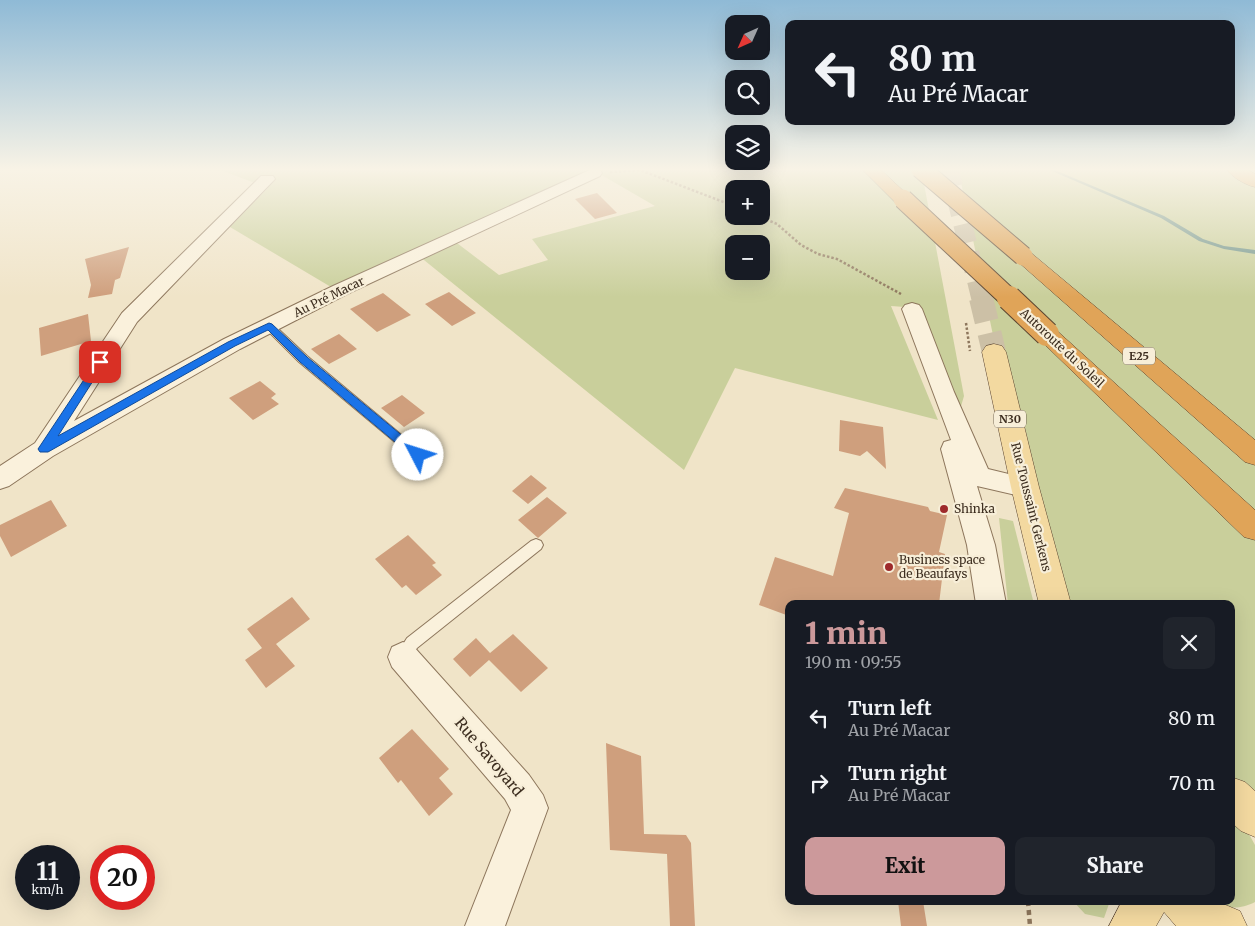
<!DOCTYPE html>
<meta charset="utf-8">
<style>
body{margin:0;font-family:Merriweather,serif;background:#20242c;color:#f1f3f6;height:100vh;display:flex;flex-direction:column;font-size:19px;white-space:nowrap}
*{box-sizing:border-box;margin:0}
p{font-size:16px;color:#9ea1a6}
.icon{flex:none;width:28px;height:28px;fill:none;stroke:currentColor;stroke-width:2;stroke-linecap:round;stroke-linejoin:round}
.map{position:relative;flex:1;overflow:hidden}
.drawer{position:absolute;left:785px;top:600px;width:450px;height:305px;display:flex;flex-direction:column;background:#171b24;border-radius:10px;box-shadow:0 5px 20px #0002}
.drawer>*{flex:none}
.hud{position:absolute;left:785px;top:20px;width:450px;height:105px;border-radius:10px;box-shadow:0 5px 20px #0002;background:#171b24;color:#f1f3f6;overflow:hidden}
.needle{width:32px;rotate:225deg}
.fabs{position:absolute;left:725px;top:15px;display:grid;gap:10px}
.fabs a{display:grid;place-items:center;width:45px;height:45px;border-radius:10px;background:#171b24;box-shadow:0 5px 20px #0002;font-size:25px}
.speed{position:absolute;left:15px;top:845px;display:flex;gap:10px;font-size:25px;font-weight:700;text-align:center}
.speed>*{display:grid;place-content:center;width:65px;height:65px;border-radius:50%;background:#171b24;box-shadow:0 5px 20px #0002;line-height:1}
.speed small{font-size:12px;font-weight:400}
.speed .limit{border:8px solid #d22;background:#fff;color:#111}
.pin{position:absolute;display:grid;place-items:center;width:42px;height:42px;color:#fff;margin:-21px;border-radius:10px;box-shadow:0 2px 8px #0006}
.me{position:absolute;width:55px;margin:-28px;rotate:310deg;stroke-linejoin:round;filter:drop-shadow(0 0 4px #0008)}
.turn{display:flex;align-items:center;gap:18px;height:105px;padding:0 20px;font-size:22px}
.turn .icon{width:65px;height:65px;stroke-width:2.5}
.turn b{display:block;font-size:35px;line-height:42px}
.round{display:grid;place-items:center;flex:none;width:52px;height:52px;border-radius:10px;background:#20242c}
.summary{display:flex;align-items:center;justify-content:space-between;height:85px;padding:0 20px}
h1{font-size:30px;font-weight:800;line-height:38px;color:#cc999b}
.primary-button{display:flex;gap:10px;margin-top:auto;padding:10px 20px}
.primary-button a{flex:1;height:58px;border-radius:10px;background:#cc999b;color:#111;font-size:20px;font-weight:800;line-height:58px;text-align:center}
.primary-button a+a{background:#20242c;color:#f1f3f6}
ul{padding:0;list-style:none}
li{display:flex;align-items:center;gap:15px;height:65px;padding:0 20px}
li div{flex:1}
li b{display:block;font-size:19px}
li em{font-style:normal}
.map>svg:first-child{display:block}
.green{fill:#c9cf9b;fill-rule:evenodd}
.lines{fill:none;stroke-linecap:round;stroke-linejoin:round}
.stream{fill:#6f938a;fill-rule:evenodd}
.building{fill:#cf9f7d}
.primary-tunnel-far1{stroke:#ccc0a6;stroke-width:19;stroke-dasharray:19 10;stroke-linecap:butt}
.primary-tunnel{stroke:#ccc0a6;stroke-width:24;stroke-dasharray:24 12;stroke-linecap:butt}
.service-casing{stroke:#8d765c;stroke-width:2}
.minor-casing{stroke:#8d765c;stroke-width:2}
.primary-casing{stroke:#5b4430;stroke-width:1}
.motorway-casing{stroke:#5b4430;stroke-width:1}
.path-far1{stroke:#8d765c;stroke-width:2.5;stroke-dasharray:2.5 2;stroke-linecap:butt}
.path{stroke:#8d765c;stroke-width:4.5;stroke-dasharray:5 4;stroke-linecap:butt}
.service{fill:#faf1dc;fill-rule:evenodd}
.minor{fill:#faf1dc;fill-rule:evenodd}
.primary{fill:#f3d9a0;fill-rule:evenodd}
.motorway{fill:#e0a458;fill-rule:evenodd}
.motorway-bridge-far1-casing{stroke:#5b4430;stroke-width:21;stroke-linecap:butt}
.motorway-bridge-casing{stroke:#5b4430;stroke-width:26;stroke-linecap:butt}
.motorway-bridge-far1{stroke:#e0a458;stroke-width:19}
.motorway-bridge{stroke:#e0a458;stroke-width:24}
.route{fill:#1a73e8;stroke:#114b97}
.poi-dot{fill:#9e2a2b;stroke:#f7eed8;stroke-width:2}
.labels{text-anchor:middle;stroke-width:4.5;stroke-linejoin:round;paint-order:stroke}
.shield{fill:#f7eed8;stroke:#756857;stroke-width:1}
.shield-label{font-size:11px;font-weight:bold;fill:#3d2e20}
.street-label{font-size:12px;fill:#3d2e20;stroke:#f7eed8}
.poi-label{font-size:12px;fill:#3d2e20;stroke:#f7eed8;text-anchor:start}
.near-street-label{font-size:15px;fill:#3d2e20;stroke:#f7eed8}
</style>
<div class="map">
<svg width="1255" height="926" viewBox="0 0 1255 926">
<rect width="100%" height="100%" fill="#f0e4c8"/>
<path class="green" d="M215 168H921L964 396 959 413 919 308 891 306 938 420 735 368 684 470 419 256 453 240 499 275 548 260 532 239 655 206 593 170 331 287 230 227 268 188ZM734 189H761V216H734ZM734 244H761V271H734Z
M958 168H1255V803L1231 780V604H1069L1052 547 1022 415 998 359Z
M999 518 1013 521 1034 604H1008Z
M1231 816 1250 836 1255 845V902C1237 911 1226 908 1208 901H1231Z
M1073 901H1110L1104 918 1085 914Z"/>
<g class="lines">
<path class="stream" d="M1045 168H1050L1164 216 1203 239 1224 246 1255 250V254L1224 249 1199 241 1161 218Z"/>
</g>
<path class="building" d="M597 193 617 213 595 219 575 199Z
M129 247 120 278 115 280 112 294 88 298 91 285 85 259Z
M449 292 476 313 452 326 425 304Z
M383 293 411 315 377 332 350 309Z
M88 314 91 341 41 356 39 328Z
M339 334 357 349 329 364 311 349Z
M260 381 276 394 271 398 279 404 253 420 229 398Z
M402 395 425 413 404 427 381 408Z
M840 420 883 427 886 469 867 451 860 456 839 451Z
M531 475 547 488 528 504 512 491Z
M845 488 928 507 930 511 947 515 939 552 945 554 939 604H789V616L759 605 775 557 833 576 849 513 834 508Z
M547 497 567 513 538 538 518 520Z
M51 500 67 526 11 557 0 536V525Z
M408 535 436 563 432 565 442 575 416 595 406 585 402 588 375 559Z
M292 597 310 619 276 644 295 666 266 688 245 660 262 648 247 629Z
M513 634 548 668 521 692 489 660 470 677 453 659 476 638 490 653Z
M412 729 449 769 439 778 453 794 429 816 401 780 398 783 379 758Z
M606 743 641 756 644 834 686 835 691 843 695 926H670L667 854 610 850Z
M898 901H923L927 926H901Z"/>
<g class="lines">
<path class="primary-tunnel-far1" d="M949 168 981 299"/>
<path class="primary-tunnel" d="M981 298 994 352"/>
<g class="service-casing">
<path id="service" d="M269 323 273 324 307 356 422 452 424 455 422 458H414L299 362 265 328 264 326Z
M536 539 541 541 543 545 541 549 417 648 408 662 403 664 398 662 395 657 407 638 531 541Z"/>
</g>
<g class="minor-casing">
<path id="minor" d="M594 168 600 170 602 173 600 176 347 294 240 349 53 456 9 486 0 489V466L35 443 122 313 261 176H273L275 179 137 322 74 421 224 339 333 286Z
M912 303 919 305 922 309 954 392 988 469 1034 480 1038 487 1034 494 1025 497 977 486 995 545 1006 604H976L967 545 941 449 944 442 951 440 902 309 905 305Z
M403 642 414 647 529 775 543 795 548 808 505 926H465L511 810 505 799 392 667 388 657 392 647Z"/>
</g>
<g class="primary-casing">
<path id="primary" d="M994 344 1002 346 1006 352 1039 487 1071 604H1039L1011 487 982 352 986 346Z
M1231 777 1245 782 1255 791V837L1241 831 1231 822Z
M1122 901H1216L1240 911 1247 926H1176L1164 912 1156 926H1109Z"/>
</g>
<g class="motorway-casing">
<path id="motorway" d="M861 168H879L912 199 910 203 903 205 896 203Z
M1226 168H1245L1255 174V187C1245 185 1230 176 1226 168Z
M1023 250 1030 252 1255 440V465L1245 462 1016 260 1013 256 1016 252Z
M1047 327 1055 329 1255 510V540L1244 537 1039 339 1035 334 1039 329Z"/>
</g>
<path class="path-far1" d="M610 172 640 170 734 206
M758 216 777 224 801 245 818 254 837 259 901 294
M966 323 970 351"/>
<path class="path" d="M1028 901 1030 926"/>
<use href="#service" class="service"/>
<use href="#minor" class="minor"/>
<use href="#primary" class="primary"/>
<use href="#motorway" class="motorway"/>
<g class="motorway-bridge-far1-casing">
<path id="motorway-bridge-far1" d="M920 168 1023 256
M903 199 1010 299"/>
</g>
<g class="motorway-bridge-casing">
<path id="motorway-bridge" d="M1009 298 1047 334"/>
</g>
<use href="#motorway-bridge-far1" class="motorway-bridge-far1"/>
<use href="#motorway-bridge" class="motorway-bridge"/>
</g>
<linearGradient id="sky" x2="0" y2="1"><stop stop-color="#8fbad6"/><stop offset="0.57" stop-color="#f8f3e6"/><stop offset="1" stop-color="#f8f3e6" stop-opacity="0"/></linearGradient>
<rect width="1255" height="297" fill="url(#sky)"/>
<path class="route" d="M269 323 272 324 307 357 422 452 424 455 422 458H414L300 362 268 330 235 346 48 452H40L38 449 40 446 97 360H104L105 362 58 436 228 342Z"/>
<g class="poi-dot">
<circle cx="944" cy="509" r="5"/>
<circle cx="889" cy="567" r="5"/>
</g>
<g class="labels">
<g class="shield">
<rect x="1123" y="347.5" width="32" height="17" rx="4"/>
<rect x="994" y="410.5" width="32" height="17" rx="4"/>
</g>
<g class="shield-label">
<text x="1139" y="360">E25</text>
<text x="1010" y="423">N30</text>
</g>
<g class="street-label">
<text transform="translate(329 297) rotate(-26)" y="4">Au Pré Macar</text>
<text transform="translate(1062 348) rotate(43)" y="4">Autoroute du Soleil</text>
<text transform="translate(1031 507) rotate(76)" y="4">Rue Toussaint Gerkens</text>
</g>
<g class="poi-label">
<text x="954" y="513">Shinka</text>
<text x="899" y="564">Business space<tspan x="899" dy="14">de Beaufays</tspan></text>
</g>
<g class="near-street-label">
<text transform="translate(489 757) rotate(50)" y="5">Rue Savoyard</text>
</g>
</g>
</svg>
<div class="fabs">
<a><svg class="needle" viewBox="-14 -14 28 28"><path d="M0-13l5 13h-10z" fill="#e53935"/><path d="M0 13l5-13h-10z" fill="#9ea1a6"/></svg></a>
<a><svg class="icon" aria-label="search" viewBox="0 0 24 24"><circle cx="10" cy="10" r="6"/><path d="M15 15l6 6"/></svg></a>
<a><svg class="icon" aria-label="layers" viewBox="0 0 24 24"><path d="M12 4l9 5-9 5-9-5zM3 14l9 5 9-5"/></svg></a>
<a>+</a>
<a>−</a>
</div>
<div class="speed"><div>11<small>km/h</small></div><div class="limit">20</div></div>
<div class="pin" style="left:100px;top:362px;background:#d93025"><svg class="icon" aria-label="arrive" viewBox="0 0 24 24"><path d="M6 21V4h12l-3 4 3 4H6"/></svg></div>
<svg class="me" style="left:418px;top:455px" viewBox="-20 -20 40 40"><circle r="19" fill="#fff"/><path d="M0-13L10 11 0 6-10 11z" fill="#1a73e8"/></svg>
<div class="hud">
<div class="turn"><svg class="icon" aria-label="left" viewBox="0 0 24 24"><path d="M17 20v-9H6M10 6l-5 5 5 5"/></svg><div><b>80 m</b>Au Pré Macar</div></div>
</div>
<section class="drawer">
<div class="summary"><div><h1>1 min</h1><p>190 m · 09:55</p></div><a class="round"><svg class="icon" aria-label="close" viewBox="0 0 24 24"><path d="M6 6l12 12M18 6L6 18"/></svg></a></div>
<ul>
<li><svg class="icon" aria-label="left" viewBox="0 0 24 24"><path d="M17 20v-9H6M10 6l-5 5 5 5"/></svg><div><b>Turn left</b><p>Au Pré Macar</p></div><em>80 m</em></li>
<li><svg class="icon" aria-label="right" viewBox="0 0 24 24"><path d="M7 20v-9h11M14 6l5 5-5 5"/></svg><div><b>Turn right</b><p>Au Pré Macar</p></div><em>70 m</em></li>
</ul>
<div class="primary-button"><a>Exit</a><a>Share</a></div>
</section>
</div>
